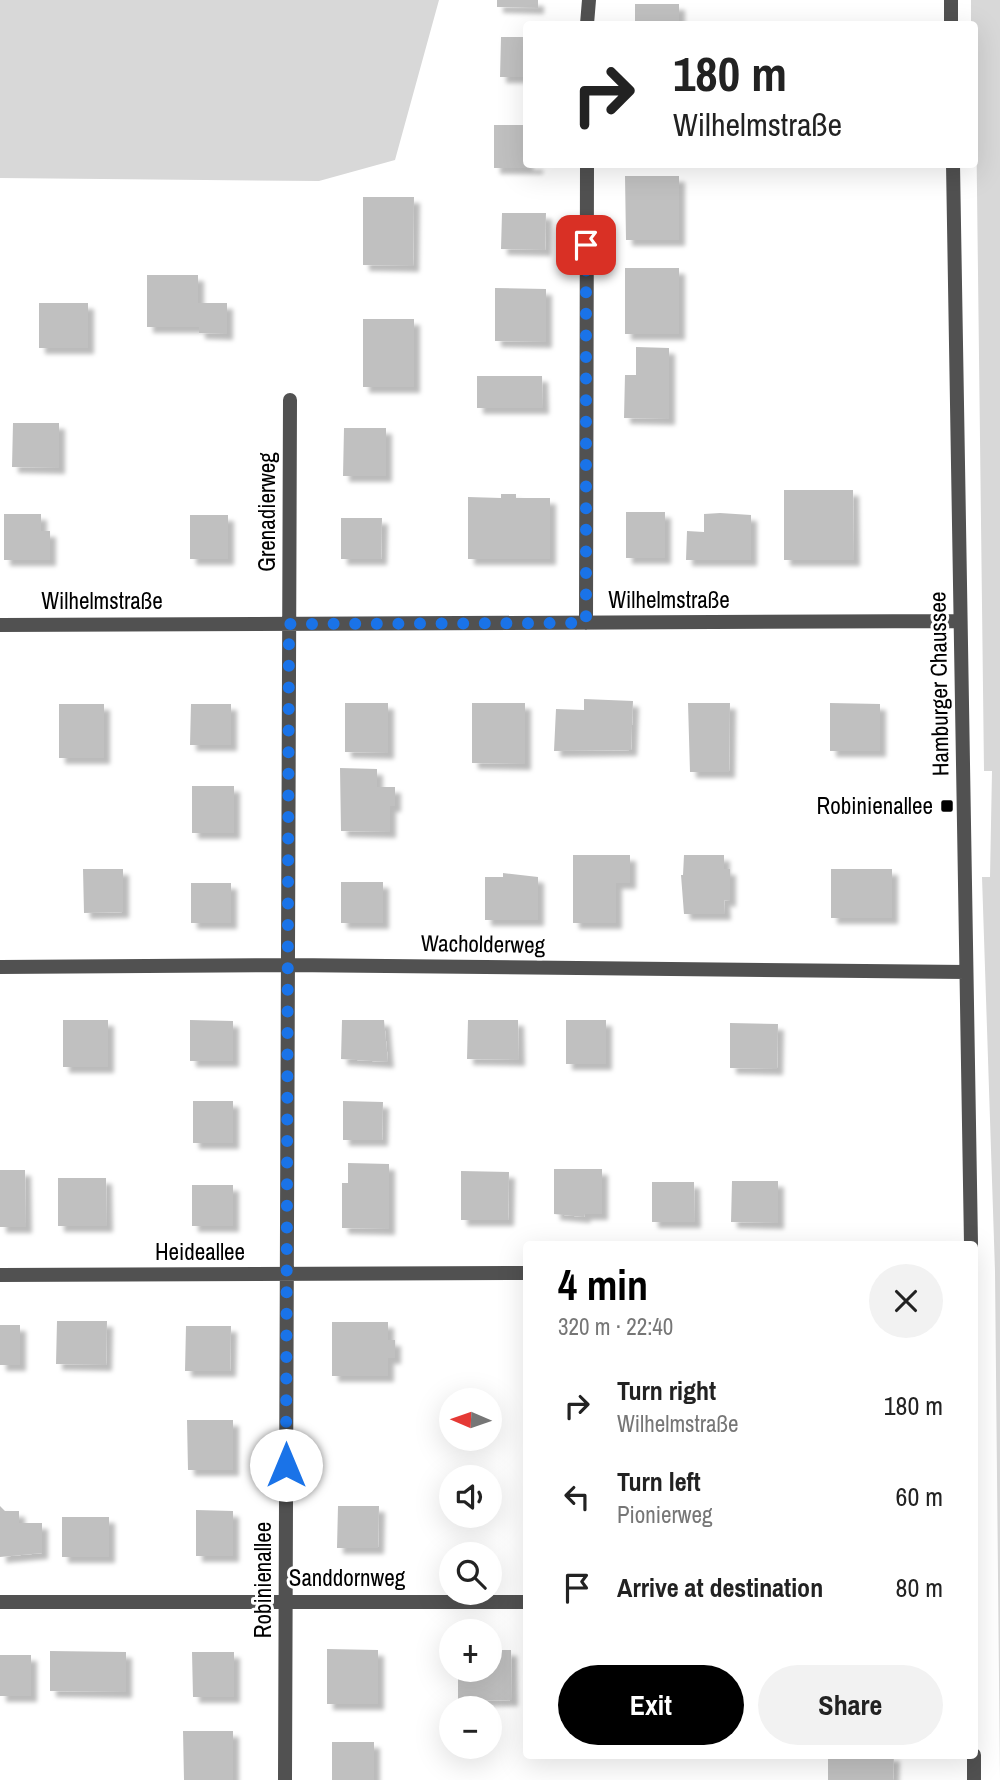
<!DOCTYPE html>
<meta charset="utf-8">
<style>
body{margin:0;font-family:"Archivo Narrow",sans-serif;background:#f2f2f2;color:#222;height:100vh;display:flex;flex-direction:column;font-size:26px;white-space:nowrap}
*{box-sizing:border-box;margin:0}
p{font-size:23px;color:#767676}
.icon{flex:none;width:38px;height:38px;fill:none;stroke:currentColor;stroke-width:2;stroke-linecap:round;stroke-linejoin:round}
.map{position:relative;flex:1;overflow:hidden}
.drawer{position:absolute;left:523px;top:1241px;width:455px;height:518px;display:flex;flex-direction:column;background:#fff;border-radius:7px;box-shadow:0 7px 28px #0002}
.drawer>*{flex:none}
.top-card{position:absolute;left:523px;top:21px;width:455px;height:147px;border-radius:7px;box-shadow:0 7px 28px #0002;background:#fff;color:#222;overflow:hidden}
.needle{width:46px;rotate:272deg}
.tools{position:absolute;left:439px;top:1388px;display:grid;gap:14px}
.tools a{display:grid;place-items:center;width:63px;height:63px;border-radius:50%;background:#fff;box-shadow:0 7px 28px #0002;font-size:35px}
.pin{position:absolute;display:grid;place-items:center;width:60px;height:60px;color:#fff;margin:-30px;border-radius:14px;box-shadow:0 4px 10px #0006}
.me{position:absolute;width:77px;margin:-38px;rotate:0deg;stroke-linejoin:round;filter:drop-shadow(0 0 5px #0008)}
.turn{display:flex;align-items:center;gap:24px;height:147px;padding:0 35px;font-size:32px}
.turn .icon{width:91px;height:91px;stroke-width:2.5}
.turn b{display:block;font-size:49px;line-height:60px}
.round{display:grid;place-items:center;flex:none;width:74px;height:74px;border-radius:37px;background:#f2f2f2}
.head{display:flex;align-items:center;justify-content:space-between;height:119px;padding:0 35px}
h1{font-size:42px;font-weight:800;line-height:52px;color:#000}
.primary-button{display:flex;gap:14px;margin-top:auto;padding:14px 35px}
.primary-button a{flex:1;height:80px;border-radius:42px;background:#000;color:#fff;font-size:28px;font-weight:800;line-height:80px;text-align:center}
.primary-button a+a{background:#f2f2f2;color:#222}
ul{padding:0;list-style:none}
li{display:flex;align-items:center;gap:21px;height:91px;padding:0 35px}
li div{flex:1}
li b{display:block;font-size:26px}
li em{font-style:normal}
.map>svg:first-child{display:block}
.green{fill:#d8d8d8}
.building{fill:#c0c0c0;filter:url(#shadow)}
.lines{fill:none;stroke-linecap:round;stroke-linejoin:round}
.minor{stroke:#515151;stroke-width:14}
.route{stroke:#1a73e8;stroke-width:12;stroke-dasharray:0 21.6}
.poi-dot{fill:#000;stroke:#fff;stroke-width:2.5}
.labels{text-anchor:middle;stroke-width:6;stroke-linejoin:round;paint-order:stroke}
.street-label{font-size:23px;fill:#000;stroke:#fff}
.poi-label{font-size:23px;fill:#000;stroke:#fff;text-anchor:end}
</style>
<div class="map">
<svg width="1000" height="1780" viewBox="0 0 1000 1780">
<defs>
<filter id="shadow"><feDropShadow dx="6" dy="6" stdDeviation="2" flood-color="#0004"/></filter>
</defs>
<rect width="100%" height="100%" fill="#fff"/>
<path class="green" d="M0 0H439L395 160 319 181 0 178Z
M971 0H1000V1780L995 1271 982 877H990L992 771H984L975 24H971Z"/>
<path class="building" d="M497 0H538V8L497 7Z
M635 4H679V24H635Z
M501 37H527V77H500Z
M494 125H527V164H537V168H494Z
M625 176H679V240H626Z
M363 197H414L413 266 363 265Z
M502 213H546L545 250 501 249Z
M625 268H679V334H625Z
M147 275H198V303H227V334L199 333V327H147Z
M495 288 546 289V342L495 341Z
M39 303H88V348H39Z
M363 319H414V387H363Z
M636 347 669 348V419L624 418 625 375H636Z
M477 376H542L543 408H477Z
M13 423H59V468L12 467Z
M344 428H386V476H343Z
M784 490H853L854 560H784Z
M501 494H516V498H550V559H468V497L501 498Z
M626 512H665V558H626Z
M720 513 751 515V560H686L687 531 704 532V514Z
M4 514H41V531H50V560H4Z
M190 515H228V559H190Z
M341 518H382L381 559H341Z
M584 699 633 701 631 750 554 751 556 709 584 710Z
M345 703H388V753L345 752Z
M472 703H525V764L472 763Z
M688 703H730L729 772H690Z
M830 703 880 704V751H830Z
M59 704H104V758H59Z
M191 704H231V745H190Z
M340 768 377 769V787H395V806H390V832L341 831Z
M192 786H234V833H192Z
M573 855H630V883H616V923H573Z
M684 855H724V869H730V901L724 900 725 914H684L681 875H683Z
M83 869H123V912L84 913Z
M831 869H892V918H831Z
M503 873 538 877V920H485V877H503Z
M341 882H383V923H341Z
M191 883H231V923H191Z
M63 1020H108V1067H63Z
M190 1020 233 1021V1061H190Z
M342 1020H384L388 1062 341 1059Z
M468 1020H518L519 1060 467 1059Z
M566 1020H606V1064H566Z
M730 1023 778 1024 777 1069 730 1068Z
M193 1101H233V1143H193Z
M343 1101 383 1102 382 1140H343Z
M348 1163 389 1164V1229L342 1228V1183H348Z
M554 1169H602V1214H585L584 1217 554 1214Z
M0 1170H25L26 1227H0Z
M461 1171 509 1172 508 1220H461Z
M58 1178H106L107 1226H58Z
M732 1181H778V1223L731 1222Z
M652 1182H694L695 1222H652Z
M192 1185H233V1226H192Z
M57 1321H107L106 1365 56 1364Z
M332 1322H388V1340H395V1358H388V1376H332Z
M0 1325H20V1365H0Z
M186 1326H231L230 1371H185Z
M187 1420H233V1470H188Z
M0 1506 5 1511H19V1523H42V1553L0 1557Z
M338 1506H379L378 1548H337Z
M196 1510 233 1511V1556H196Z
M62 1517H109V1557H62Z
M327 1649 378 1650V1704H327Z
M490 1650H511L512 1700 458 1701V1670H490Z
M50 1651 126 1652V1692L50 1691Z
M192 1652H234V1697H193Z
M0 1655H31V1696H0Z
M183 1731H233V1780H184Z
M332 1742H374V1780H332Z
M828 1755H894L893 1780H828Z"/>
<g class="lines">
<path class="minor" d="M951 0V24
M587 24 589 0
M953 164 971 1244
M586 623 587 164
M0 625 960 621
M0 967 288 965 966 972
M0 1275 527 1273
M0 1602H527
M285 1780 290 400
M974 1780V1755"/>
</g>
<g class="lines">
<path class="route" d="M286 1465 289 624 586 623V245"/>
</g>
<rect class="poi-dot" x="940" y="799" width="14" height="14" rx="3.5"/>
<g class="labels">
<g class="street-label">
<text transform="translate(267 512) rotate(-90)" y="8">Grenadierweg</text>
<text x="669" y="608">Wilhelmstraße</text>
<text x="102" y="609">Wilhelmstraße</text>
<text transform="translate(939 684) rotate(-91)" y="8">Hamburger Chaussee</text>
<text transform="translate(483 944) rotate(1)" y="8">Wacholderweg</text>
<text x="200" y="1260">Heideallee</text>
<text x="347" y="1586">Sanddornweg</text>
<text transform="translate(263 1580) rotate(-90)" y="8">Robinienallee</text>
</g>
<g class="poi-label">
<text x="933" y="814">Robinienallee</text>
</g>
</g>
</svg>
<div class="tools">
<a><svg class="needle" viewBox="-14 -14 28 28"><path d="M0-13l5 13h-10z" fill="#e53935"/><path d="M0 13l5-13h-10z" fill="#767676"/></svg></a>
<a><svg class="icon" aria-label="sound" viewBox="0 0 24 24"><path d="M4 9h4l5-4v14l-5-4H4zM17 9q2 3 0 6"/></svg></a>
<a><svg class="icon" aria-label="search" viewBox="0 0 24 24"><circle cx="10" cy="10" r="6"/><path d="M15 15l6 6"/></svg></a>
<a>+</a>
<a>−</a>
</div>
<div class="pin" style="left:586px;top:245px;background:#d93025"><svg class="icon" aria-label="arrive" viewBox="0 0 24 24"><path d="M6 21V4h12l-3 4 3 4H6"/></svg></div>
<svg class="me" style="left:286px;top:1465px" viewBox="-20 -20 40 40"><circle r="19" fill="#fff"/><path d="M0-13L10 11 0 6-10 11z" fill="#1a73e8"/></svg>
<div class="top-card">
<div class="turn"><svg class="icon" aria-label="right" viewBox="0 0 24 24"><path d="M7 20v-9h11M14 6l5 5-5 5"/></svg><div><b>180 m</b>Wilhelmstraße</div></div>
</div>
<section class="drawer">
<div class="head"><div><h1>4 min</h1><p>320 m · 22:40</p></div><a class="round"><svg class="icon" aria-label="close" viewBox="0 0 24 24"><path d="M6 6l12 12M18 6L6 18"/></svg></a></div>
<ul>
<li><svg class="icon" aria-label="right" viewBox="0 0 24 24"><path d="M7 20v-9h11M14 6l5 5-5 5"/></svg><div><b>Turn right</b><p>Wilhelmstraße</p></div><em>180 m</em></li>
<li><svg class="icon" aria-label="left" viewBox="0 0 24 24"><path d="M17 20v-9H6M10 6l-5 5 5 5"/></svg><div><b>Turn left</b><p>Pionierweg</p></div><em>60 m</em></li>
<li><svg class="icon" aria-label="arrive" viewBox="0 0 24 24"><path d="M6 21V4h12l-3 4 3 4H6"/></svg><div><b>Arrive at destination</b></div><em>80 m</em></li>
</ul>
<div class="primary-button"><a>Exit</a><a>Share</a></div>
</section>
</div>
